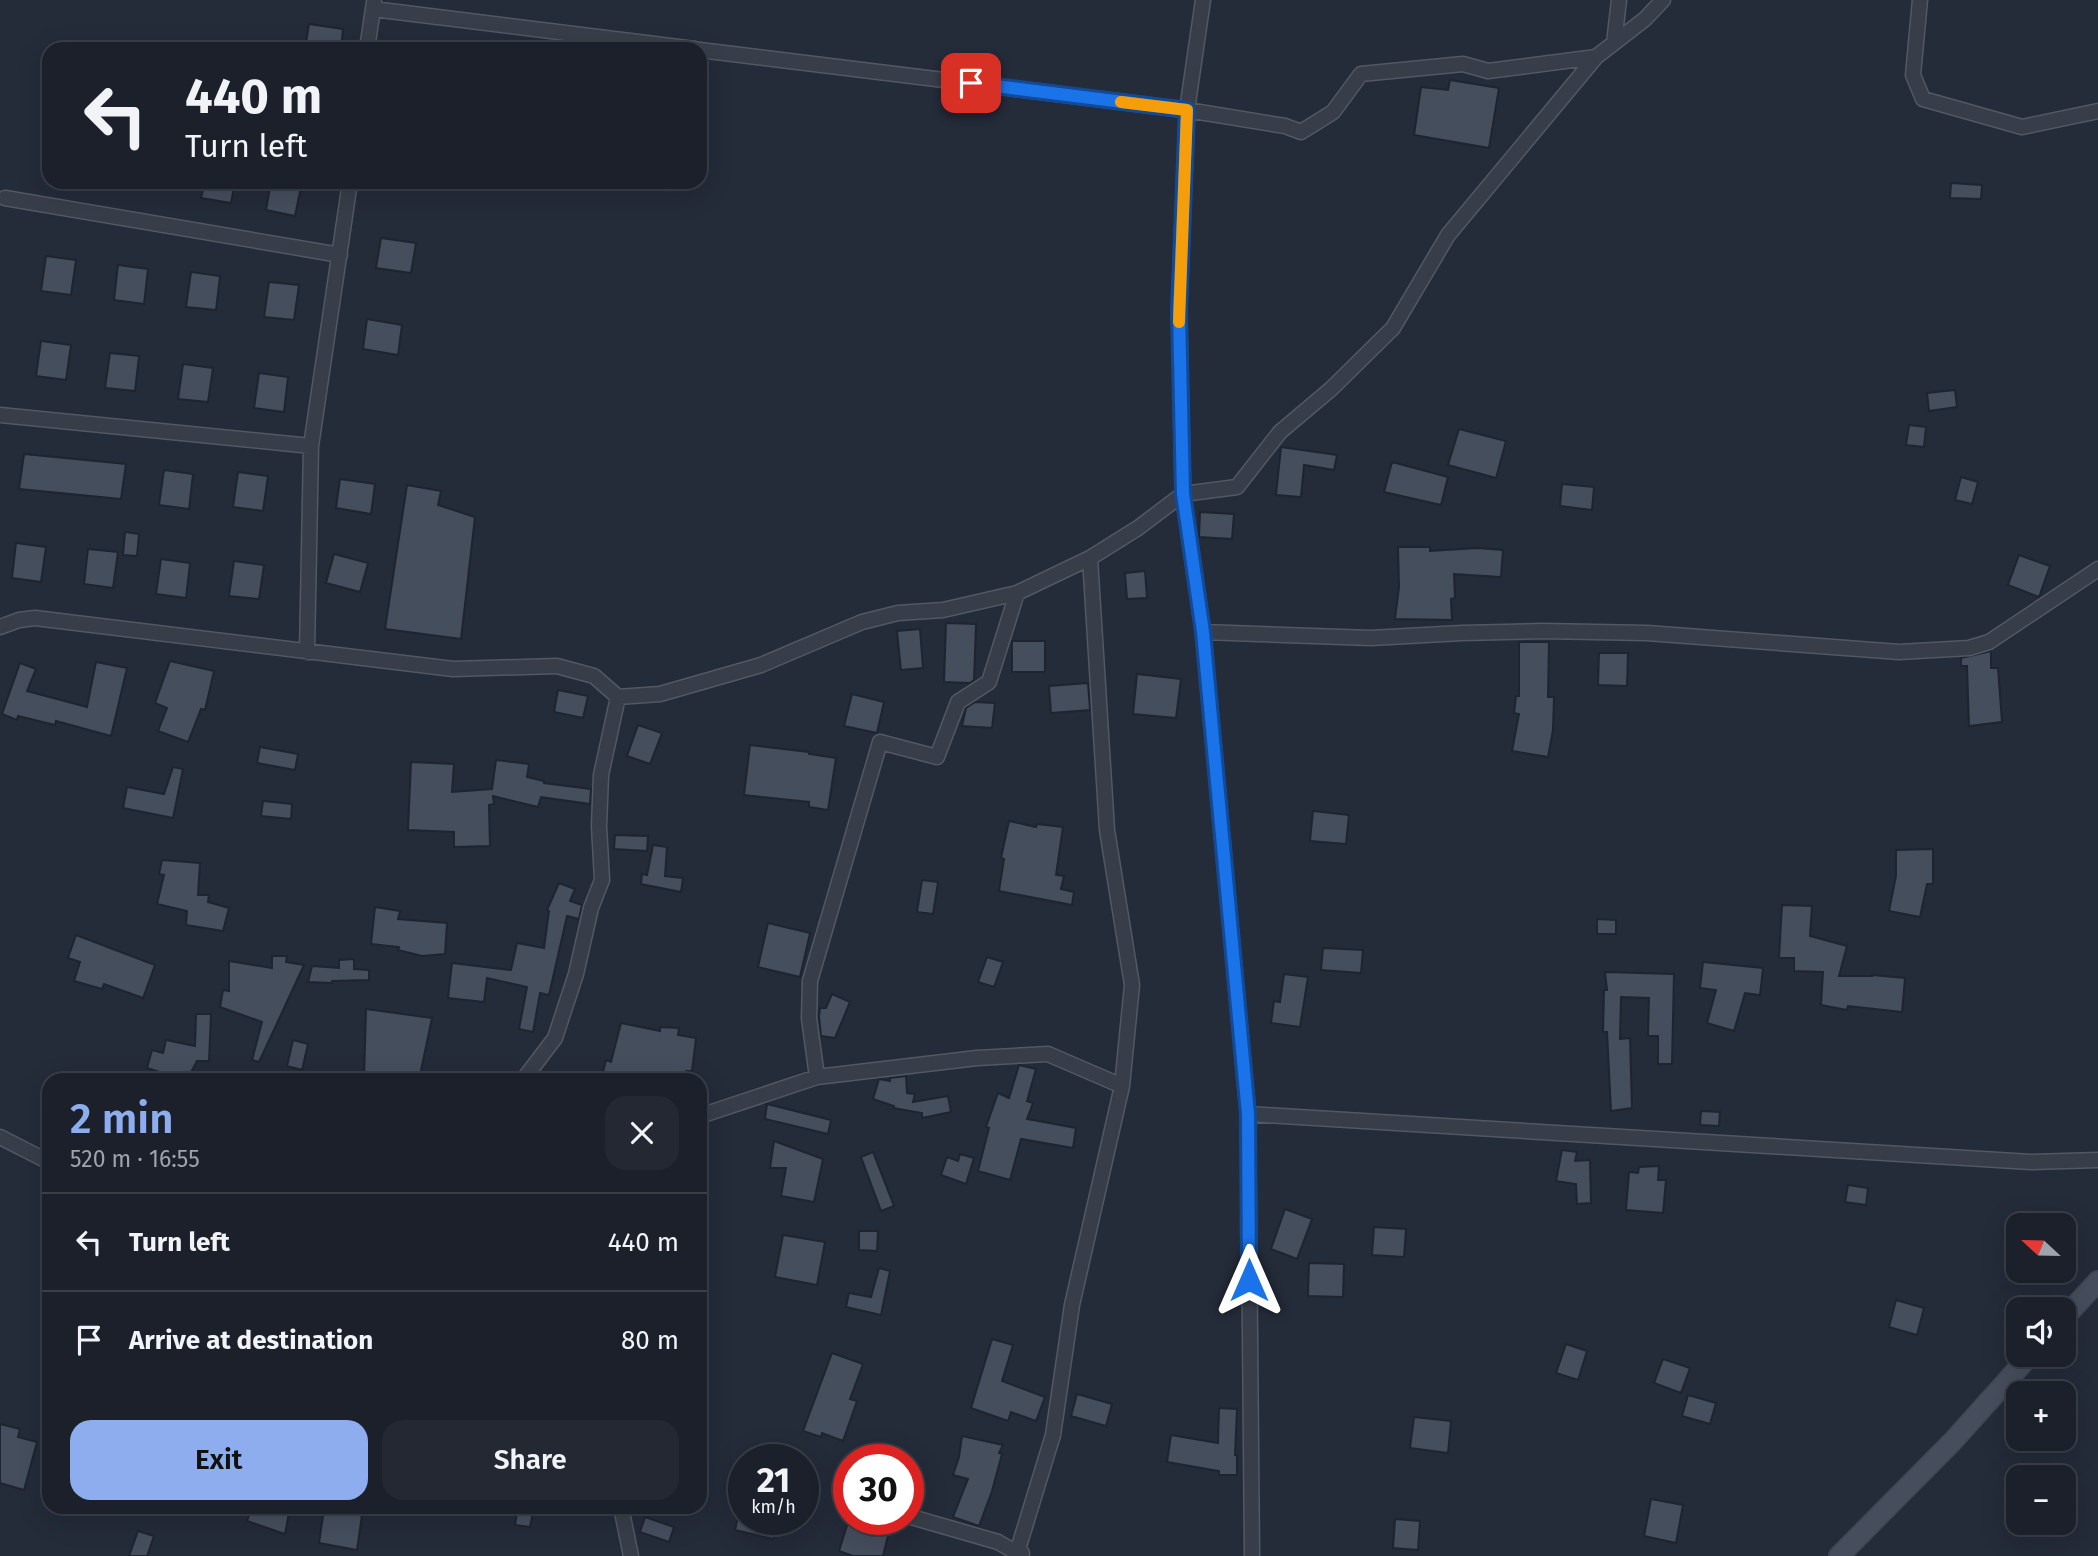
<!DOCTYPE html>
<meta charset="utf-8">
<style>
body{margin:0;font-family:"Fira Sans",sans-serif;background:#242833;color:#f1f3f6;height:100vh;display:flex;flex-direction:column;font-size:26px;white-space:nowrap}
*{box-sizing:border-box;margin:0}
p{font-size:23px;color:#a0a3a9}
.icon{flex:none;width:38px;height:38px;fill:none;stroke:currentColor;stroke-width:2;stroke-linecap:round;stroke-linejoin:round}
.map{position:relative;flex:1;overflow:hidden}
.sheet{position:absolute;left:42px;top:1073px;width:665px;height:441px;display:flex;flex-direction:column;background:#1b202b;border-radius:21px;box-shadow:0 7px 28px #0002,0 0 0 2px #393e47}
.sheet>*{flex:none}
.top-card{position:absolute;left:42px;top:42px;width:665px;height:147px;border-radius:21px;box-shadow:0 7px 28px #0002,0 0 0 2px #393e47;background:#1b202b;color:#f1f3f6;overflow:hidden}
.needle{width:46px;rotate:292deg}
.controls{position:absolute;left:2006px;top:1213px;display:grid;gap:14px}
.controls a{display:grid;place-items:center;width:70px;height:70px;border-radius:14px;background:#1b202b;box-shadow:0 7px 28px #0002,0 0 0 2px #393e47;font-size:35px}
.speed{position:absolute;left:728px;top:1444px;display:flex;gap:14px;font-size:35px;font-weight:700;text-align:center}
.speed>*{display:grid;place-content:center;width:91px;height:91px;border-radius:50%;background:#1b202b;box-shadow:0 7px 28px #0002,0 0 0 2px #393e47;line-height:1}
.speed small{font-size:18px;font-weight:400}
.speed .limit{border:10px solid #d22;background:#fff;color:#111}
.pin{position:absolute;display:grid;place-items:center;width:60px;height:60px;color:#fff;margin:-30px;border-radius:14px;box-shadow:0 4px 10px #0006}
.me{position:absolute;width:77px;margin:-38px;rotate:0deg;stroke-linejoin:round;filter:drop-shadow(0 0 5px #0008)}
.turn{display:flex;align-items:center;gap:24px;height:147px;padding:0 28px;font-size:32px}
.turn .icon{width:91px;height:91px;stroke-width:2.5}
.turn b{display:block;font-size:49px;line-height:60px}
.round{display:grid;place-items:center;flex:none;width:74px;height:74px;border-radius:21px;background:#242833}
.headline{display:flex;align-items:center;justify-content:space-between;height:119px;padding:0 28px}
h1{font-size:42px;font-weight:600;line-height:52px;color:#8dadef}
.primary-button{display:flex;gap:14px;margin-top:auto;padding:14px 28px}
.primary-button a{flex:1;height:80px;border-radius:21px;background:#8dadef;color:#111;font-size:28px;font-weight:600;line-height:80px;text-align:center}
.primary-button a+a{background:#242833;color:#f1f3f6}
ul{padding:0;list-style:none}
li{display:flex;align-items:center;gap:21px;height:98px;padding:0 28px;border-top:2px solid #393e47}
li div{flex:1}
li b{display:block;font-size:26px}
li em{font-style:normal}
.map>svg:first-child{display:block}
.building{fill:#454e5d;stroke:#1e2530;stroke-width:2}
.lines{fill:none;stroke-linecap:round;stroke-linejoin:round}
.street-casing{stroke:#525864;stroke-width:17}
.secondary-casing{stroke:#404752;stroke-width:22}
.street{stroke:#373e49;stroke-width:14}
.secondary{stroke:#464d5c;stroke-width:19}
.route-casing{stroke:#114b97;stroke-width:18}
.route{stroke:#1a73e8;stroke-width:12}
.slow{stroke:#f59e0b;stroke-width:12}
</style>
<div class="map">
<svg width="2098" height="1556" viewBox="0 0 2098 1556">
<rect width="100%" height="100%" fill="#242b39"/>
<path class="building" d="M309 24 343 29 341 49H305Z
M1450 80 1499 88 1489 148 1414 135 1421 87 1448 90Z
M205 182H235L231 203 201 198Z
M271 182H302L295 216 266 210Z
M1951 183 1982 185 1981 199 1950 198Z
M381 238 416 243 411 273 376 268Z
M46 256 76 260 71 295 41 291Z
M118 265 148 269 144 304 114 300Z
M191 272 220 276 216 310 186 307Z
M269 282 299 285 294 320 264 317Z
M367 319 402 325 398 355 363 349Z
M41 341 71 345 66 380 36 376Z
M110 353 139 356 135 391 105 388Z
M183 364 213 368 208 402 178 399Z
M259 373 288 377 284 412 254 408Z
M1955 390 1957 407 1929 411 1927 393Z
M1909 425 1926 427 1924 447 1906 445Z
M1459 429 1506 441 1496 478 1448 465Z
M1281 447 1337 455 1334 470 1304 465 1301 497 1276 495Z
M24 454 126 464 121 499 19 489Z
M1392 462 1448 477 1441 505 1384 492Z
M164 470 193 474 189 509 159 505Z
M238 472 268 476 263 511 233 507Z
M1961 477 1978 482 1972 504 1955 500Z
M340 479 375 484 371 514 336 508Z
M1562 484 1594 487 1592 510 1560 506Z
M407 485 441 491 438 505 475 517 461 639 385 629Z
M1200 512 1234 514 1232 539 1199 537Z
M125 532 139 534 137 556 123 555Z
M16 543 46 547 41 582 12 578Z
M1398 547H1430V551L1478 548 1503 550 1501 577 1454 574 1455 598 1451 599 1452 620 1395 619 1399 587Z
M88 549 118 552 113 588 84 584Z
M334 554 368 563 360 592 326 583Z
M2019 555 2050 566 2039 597 2008 585Z
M161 559 190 563 186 598 156 594Z
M234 561 264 565 259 599 229 596Z
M1145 571 1147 598 1127 599 1125 573Z
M946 623 976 624 974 680 970 683 944 682Z
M920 629 923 668 901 670 897 631Z
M1012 641H1045V672H1012Z
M1519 642H1549L1548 697H1554L1553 730 1548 757 1512 751 1519 714 1514 713 1516 696H1519Z
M1991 651V668H1998L2002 722 1969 726 1967 666H1961V658Z
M1599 653H1628L1627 686 1598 685Z
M170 661 214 671 205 710 201 709 188 742 158 731 167 708 155 703Z
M96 662 127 668 111 736 56 721 55 725 18 716 17 720 2 714 20 663 36 669 27 691 87 707Z
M1137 674 1181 679 1176 718 1133 714Z
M1088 683 1090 710 1051 713 1049 686Z
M558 690 588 696 583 718 554 712Z
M852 694 884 702 877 733 844 726Z
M975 702 995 703 992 728 962 726 966 708Z
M638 725 662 733 650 764 627 756Z
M750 745 809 752V754L836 758 828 810 809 807V802L744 795Z
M260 747 298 754 295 770 257 763Z
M496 760 529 764 527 777 544 781V783L591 789 590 804 541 797 538 807 493 796 494 804 489 805 490 846 454 847V832L408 830 411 762 454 764 452 792 492 789Z
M173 767 183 769 173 818 123 808 127 787 164 794Z
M263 801 292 804 291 819 261 816Z
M1313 811 1349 815 1346 844 1310 841Z
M1009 821 1036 827 1037 824 1063 827 1056 875 1064 876 1061 889 1074 892 1072 905 999 891 1004 859 1001 858Z
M615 835 648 836 647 851 614 849Z
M653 845 667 847 665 876 683 878 681 892 641 884 642 874 647 875Z
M1933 849V884H1927L1920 917 1889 911 1896 876V850Z
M162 860 200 863 198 895H209L208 902 229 908 223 931 186 925 187 911 157 904 164 875 159 874Z
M922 880 938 882 933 914 917 912Z
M559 883 575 889 570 901 582 905 579 919 567 916 549 995 540 993 533 1032 519 1029 527 987 487 978 484 1002 448 998 452 963 511 970 517 943 544 948 549 911 547 910Z
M1782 905 1812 906 1810 936 1847 946 1839 976H1872V975L1905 978 1902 1012 1848 1006 1847 1010 1821 1005 1823 972 1794 971V958H1779Z
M375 907 400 911 398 919 447 923 445 954 422 956 398 950 399 947 371 944Z
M1597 919 1616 920V934H1597Z
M768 923 810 933 800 977 758 967Z
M76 935 155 965 143 998 104 984 102 989 74 981 80 962 68 958Z
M1323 948 1363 950 1361 973 1321 970Z
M272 956H287L286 962 304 965 259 1062 252 1060 262 1022 220 1007 223 990 229 991V961L272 968Z
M987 957 1003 962 994 987 978 982Z
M354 959V969L369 970V980L332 981V983L308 982 312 966 339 968V960Z
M1703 962 1763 968 1760 995 1745 993 1734 1031 1707 1023 1716 990 1700 988Z
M1605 972 1674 974 1672 1064H1658V1036H1648L1649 998 1621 997 1620 1039 1630 1038 1632 1108 1611 1111 1607 1032H1603L1604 990H1607Z
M1284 974 1308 977 1300 1027 1271 1023 1274 1001 1280 1002Z
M832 994 850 1002 835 1038 821 1036 819 1017 820 1008H826Z
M366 1009 432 1018 419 1080H364Z
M196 1014H211L209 1061H197L187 1080 172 1074 170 1080 155 1075 157 1071 147 1068 152 1050 163 1053 166 1040 195 1046Z
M621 1023 660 1031V1027L679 1028 678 1035 696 1038 692 1071H686L685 1080H601L606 1060 611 1062Z
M293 1040 308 1044 302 1070 287 1066Z
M1019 1065 1036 1069 1027 1101 1033 1103 1027 1119 1076 1128 1073 1148 1021 1139 1010 1180 978 1171 989 1128 986 1127 998 1093 1009 1098Z
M906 1076 907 1093 915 1094 913 1102 948 1096 951 1112 922 1118V1113L893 1108 894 1106 873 1099 879 1079 890 1081V1078Z
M767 1104 831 1120 828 1134 765 1119Z
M1701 1111 1720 1112 1719 1126 1700 1125Z
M774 1141 823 1159 814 1202 781 1196 786 1168H770Z
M1562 1150 1577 1152 1575 1161 1590 1160 1591 1203 1577 1204 1576 1184 1556 1181Z
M873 1152 894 1206 881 1211 861 1157Z
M960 1154 974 1158 966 1184 941 1175 947 1157 958 1161Z
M1659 1166 1658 1180H1666L1663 1213 1626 1210 1629 1172 1638 1173 1639 1167Z
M1848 1185 1868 1188 1866 1205 1845 1202Z
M1285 1209 1312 1219 1297 1259 1271 1249Z
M1374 1227 1406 1229 1404 1257 1372 1255Z
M859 1231H878L877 1251 859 1250Z
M783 1235 825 1242 817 1285 775 1277Z
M1309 1263 1344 1264 1343 1297 1308 1296Z
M879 1268 890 1271 881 1315 846 1307 849 1293 871 1297Z
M1896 1300 1924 1308 1917 1335 1889 1327Z
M992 1339 1013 1345 1002 1381 1045 1397 1036 1421 1011 1412 1008 1421 971 1408Z
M1566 1344 1587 1351 1578 1380 1556 1373Z
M832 1353 863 1364 850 1399 857 1401 843 1441 822 1433 821 1437 803 1431Z
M1663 1359 1690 1368 1681 1393 1654 1383Z
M1077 1394 1112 1404 1106 1426 1071 1416Z
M1688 1395 1716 1403 1710 1424 1682 1416Z
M1219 1408 1237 1409 1235 1455H1237V1475H1219V1471L1167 1462 1171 1435 1218 1443Z
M1414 1417 1451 1421 1448 1453 1410 1448Z
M0 1424 20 1429 18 1437 37 1442 24 1490 0 1483Z
M962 1436 1003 1445 999 1453 1002 1454 992 1491 979 1526 953 1517 968 1479 953 1475 959 1457Z
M1651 1499 1683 1505 1676 1543 1644 1536Z
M252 1507H290L285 1534 247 1521Z
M518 1507H534L530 1527 515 1525Z
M324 1509 362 1515 357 1550 319 1543Z
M739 1512 744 1514V1519H759L778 1526 773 1539 735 1530Z
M645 1517 674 1527 669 1542 640 1532Z
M849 1519H892L883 1556H853L839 1551Z
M1395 1519 1420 1521 1418 1550 1393 1548Z
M138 1531 154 1536 147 1556H129Z"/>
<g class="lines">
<g class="street-casing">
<path id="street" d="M1203 0 1187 110 1179 312 1183 494 1203 632 1248 1114 1252 1556
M1920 0 1913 75 1923 99 2022 127 2098 111
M373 9 695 49
M1614 43 1619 0
M367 49 374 2
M700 50 1187 110 1285 126 1301 132 1333 112 1361 74 1463 64 1488 71 1596 57
M5 198 340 255
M0 415 311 446
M0 627 19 620 35 618 453 669 557 666 594 676 618 697 660 694 761 665 862 622 898 613 943 610 1017 593 1090 558 1138 528 1183 494 1237 487 1280 432 1331 389 1393 328 1448 235 1596 57 1645 19 1663 0
M1203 632 1371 638 1462 633 1542 631 1647 633 1899 652 1969 648 1989 642 2098 569
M307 652 311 446 350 182
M817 1077 809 1018 810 981 880 742 937 757 958 702 989 682 1017 593
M523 1080 555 1038 576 974 591 908 602 880 599 826 601 775 618 697
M1248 1114 2031 1162 2098 1160
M700 1116 817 1077 977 1058 1048 1054 1122 1086
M0 1137 49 1162
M621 1507 631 1556
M908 1516 998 1542 1017 1553 1019 1549 1022 1553
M1016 1556 1053 1435 1072 1305 1122 1086 1132 985 1107 830 1090 558"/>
</g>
<g class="secondary-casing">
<path id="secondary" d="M2063 1319 2098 1281
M1839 1556 1953 1441 2031 1354"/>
</g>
<use href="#street" class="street"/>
<use href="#secondary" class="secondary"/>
</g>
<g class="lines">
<g class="route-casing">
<path id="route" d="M971 83 1187 110 1179 312 1183 494 1203 632 1248 1114 1249 1280"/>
</g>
<use href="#route" class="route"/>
<path class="slow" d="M1121 102 1187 110 1179 322"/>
</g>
</svg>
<div class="controls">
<a><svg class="needle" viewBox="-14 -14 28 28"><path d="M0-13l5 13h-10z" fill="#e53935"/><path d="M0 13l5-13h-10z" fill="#a0a3a9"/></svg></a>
<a><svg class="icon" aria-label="sound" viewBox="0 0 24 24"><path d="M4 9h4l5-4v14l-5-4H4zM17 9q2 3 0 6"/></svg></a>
<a>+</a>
<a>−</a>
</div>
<div class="speed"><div>21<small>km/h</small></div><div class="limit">30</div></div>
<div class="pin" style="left:971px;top:83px;background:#d93025"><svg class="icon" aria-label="arrive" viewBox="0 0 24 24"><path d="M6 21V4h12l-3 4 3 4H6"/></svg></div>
<svg class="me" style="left:1249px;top:1280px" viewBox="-20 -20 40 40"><path d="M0-17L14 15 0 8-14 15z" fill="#1a73e8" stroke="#fff" stroke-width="4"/></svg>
<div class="top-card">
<div class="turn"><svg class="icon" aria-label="left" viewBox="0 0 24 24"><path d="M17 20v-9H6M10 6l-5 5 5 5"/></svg><div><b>440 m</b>Turn left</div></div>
</div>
<section class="sheet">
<div class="headline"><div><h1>2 min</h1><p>520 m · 16:55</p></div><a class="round"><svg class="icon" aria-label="close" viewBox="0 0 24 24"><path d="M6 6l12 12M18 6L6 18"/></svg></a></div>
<ul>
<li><svg class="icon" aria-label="left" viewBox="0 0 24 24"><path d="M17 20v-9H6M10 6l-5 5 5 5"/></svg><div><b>Turn left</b></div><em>440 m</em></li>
<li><svg class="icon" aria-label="arrive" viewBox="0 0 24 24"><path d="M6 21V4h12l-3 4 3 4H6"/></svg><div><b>Arrive at destination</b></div><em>80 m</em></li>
</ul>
<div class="primary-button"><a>Exit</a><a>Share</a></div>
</section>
</div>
